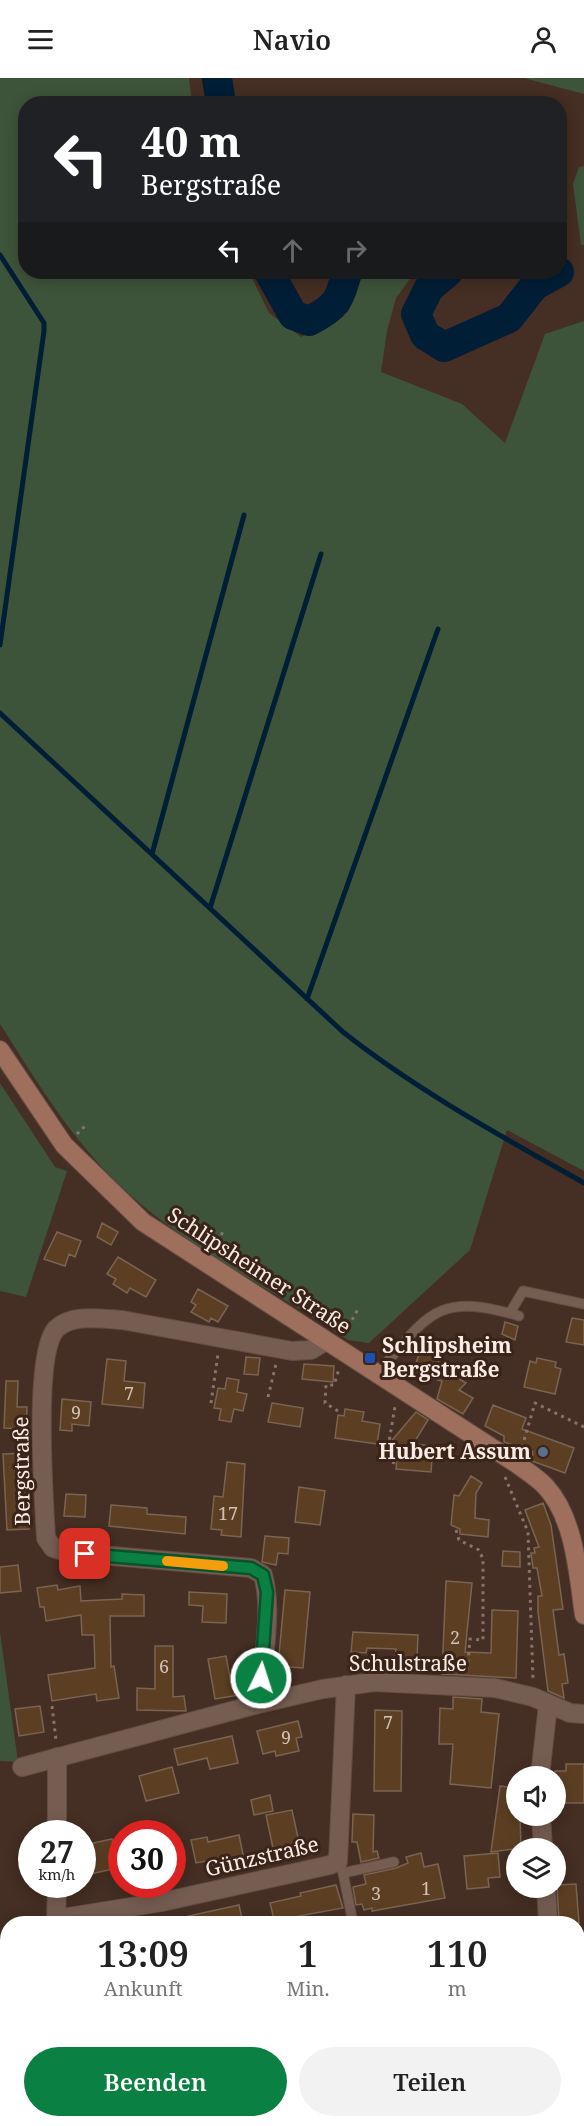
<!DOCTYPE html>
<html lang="de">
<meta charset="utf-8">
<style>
body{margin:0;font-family:"Noto Serif",serif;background:#f2f2f2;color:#222;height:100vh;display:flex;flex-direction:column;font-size:22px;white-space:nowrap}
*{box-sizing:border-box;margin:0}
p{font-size:20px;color:#767676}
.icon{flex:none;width:33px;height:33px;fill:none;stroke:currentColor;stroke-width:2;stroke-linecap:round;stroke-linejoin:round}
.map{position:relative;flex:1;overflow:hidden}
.details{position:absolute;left:0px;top:1838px;width:585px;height:212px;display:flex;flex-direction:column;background:#fff;border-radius:24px 24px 0 0;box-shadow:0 3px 15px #0003}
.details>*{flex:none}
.hud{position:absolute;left:18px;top:18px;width:549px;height:183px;border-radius:24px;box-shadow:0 3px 15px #0003;background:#202124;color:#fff;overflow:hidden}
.controls{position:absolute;left:506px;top:1688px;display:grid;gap:12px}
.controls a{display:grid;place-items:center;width:60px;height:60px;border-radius:50%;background:#fff;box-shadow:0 3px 15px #0003;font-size:30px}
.speed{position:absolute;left:18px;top:1742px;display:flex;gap:12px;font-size:30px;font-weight:700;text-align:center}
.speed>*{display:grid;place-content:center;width:78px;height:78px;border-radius:50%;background:#fff;box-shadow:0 3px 15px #0003;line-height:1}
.speed small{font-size:15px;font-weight:400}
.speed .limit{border:9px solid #d22;background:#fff;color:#111}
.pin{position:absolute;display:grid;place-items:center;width:51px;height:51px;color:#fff;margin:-26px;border-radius:12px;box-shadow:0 3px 9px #0006}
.me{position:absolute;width:66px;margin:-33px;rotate:4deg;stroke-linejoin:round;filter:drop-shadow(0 0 4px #0008)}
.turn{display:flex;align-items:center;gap:21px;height:126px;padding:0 24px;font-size:27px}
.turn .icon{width:78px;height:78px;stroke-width:2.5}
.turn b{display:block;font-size:42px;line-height:51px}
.lanes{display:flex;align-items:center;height:57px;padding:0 24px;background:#0003;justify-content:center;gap:30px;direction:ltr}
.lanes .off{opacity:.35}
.eta{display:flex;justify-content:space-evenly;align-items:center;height:102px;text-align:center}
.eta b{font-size:36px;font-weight:600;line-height:42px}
.button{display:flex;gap:12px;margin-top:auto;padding:12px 24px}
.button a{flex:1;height:69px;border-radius:36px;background:#0b8043;color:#fff;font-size:24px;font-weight:600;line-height:69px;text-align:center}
.button a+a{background:#f2f2f2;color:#222}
header{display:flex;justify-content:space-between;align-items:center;height:78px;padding:0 24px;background:#fff;font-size:27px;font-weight:600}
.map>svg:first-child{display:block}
.green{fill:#3e543a}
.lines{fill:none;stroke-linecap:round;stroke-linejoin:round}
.stream{stroke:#001e36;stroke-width:5}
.river{stroke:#001e36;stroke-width:30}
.building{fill:#5c3f23;stroke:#796452;stroke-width:1.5}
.lane-casing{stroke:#614d44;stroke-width:11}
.street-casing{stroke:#614d44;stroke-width:20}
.secondary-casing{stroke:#614d44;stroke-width:20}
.path{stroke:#877369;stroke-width:3;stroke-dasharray:3 4.5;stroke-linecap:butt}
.lane{stroke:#765d51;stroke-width:9}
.street{stroke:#765d51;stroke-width:18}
.secondary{stroke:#9e6f5c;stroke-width:18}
.route-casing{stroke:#07532c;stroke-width:15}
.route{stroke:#0b8043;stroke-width:10}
.slow{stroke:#f59e0b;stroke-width:10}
.transit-dot{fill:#1a4fb4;stroke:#3a241a;stroke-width:2}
.service-dot{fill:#5c6f8a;stroke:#3a241a;stroke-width:2}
.labels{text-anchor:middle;stroke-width:6;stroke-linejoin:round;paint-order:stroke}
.number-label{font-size:18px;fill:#d2c0b4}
.street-label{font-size:21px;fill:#faebe4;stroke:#3a241a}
.poi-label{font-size:21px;font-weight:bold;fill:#faebe4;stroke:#3a241a;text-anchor:start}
</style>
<header><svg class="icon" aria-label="menu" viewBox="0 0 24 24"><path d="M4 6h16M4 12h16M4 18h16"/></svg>Navio<svg class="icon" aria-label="person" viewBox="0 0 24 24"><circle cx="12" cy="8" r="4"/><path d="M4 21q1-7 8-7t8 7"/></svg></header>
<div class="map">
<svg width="584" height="2048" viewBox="0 0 584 2048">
<rect width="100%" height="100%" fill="#452e23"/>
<path class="green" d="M0 0H189L192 25 26 26V194H249L269 235 301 259 348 234 364 194H415L396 220 387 253 381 294 462 326 505 365 545 256 584 243V1093L507 1052 470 1172 369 1265 348 1262C280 1216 205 1179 142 1127 79 1075 43 1013 0 946Z
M524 0H584V16Z
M584 88V167H581L573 106 579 89Z
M0 1005 55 1089 67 1093 26 1219 0 1213Z
M0 1554 18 1684 0 1683Z"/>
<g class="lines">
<path class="stream" d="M0 177 44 245V253L0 567
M0 635 343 954C418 1013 501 1058 584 1105
M152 776 244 437
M210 830 321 476
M307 921 438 551"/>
<path class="river" d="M217 0 221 26
M269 194 293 237 309 243C337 229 339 223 347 194
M448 194 429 210 416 236 425 257 444 269 509 240 535 207 559 194"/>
</g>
<path class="building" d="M102 1145 118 1154 111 1167 97 1159Z
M57 1154 81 1163 75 1179 69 1176 65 1188 44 1181Z
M118 1179 156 1202 146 1219 130 1210 127 1215 113 1206 116 1201 107 1196Z
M198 1211 228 1228 218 1244 211 1240 209 1244 191 1234 196 1227 191 1224Z
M572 1240 584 1242V1267L566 1264Z
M505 1244 518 1248 515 1262 502 1256Z
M424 1264 443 1269 437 1288 466 1305 459 1312 473 1320 463 1336 437 1321 442 1303 412 1295Z
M246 1279 260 1280 258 1297 244 1296Z
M537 1280 556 1284 555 1289 561 1291 555 1316 524 1309 530 1283 536 1285Z
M107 1281 126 1283 124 1303 145 1305 143 1330 102 1326Z
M304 1286 334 1288 333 1304 302 1301Z
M227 1300 239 1302 237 1314 247 1316 243 1333 234 1331 231 1344 219 1342 221 1331 214 1330 218 1310 225 1311Z
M6 1303H18L17 1329H27L26 1351 4 1350Z
M62 1321 91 1324 89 1348 72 1346V1353L60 1352Z
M272 1325 303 1330 300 1349 268 1344Z
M493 1327 526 1340 522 1351 574 1370 565 1395 532 1383 533 1374 504 1364V1358L485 1348Z
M345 1331 364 1334 362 1343 380 1346 377 1366 335 1360 338 1337 344 1338Z
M416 1334 428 1342 413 1366 433 1368 431 1394 396 1391 398 1369 388 1367Z
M28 1375 29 1451 7 1452 3 1376Z
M227 1384 245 1386 241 1459 221 1457 222 1452 211 1451 214 1418 223 1419Z
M471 1398 482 1405 476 1415 475 1440 489 1442 488 1459 460 1456V1451L451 1447 454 1417 459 1418Z
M299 1409 325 1413 320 1447 295 1444Z
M66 1416 86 1417 85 1439 64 1438Z
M543 1425 551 1447 563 1531 553 1532 559 1577 564 1576 568 1605 562 1606 564 1620 548 1613 538 1534V1518H542L537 1490H533L531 1475H535L534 1470 539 1469 525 1432Z
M111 1427 147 1430V1436L186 1439 185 1456 109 1448Z
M265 1458 289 1460 288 1476 278 1475 276 1487 262 1484Z
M503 1473 520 1474V1489L502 1488Z
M18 1487 21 1513 0 1515V1489Z
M446 1503 472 1505 465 1574 491 1575 492 1532 518 1533 516 1600 442 1596Z
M57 1507 58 1512 80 1508 81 1523 122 1521V1516L144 1517V1538H110L111 1589 114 1588 119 1620 97 1623 96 1616 52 1623 48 1597 95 1590 94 1557H82L81 1537 46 1543 44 1529H40L37 1510Z
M285 1512 310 1514 303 1590 278 1588Z
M189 1514 227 1516 226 1545 202 1544 203 1528 189 1527Z
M353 1554 418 1557 417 1581 395 1580 396 1571 367 1570 366 1575 351 1574Z
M155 1568H173V1619L184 1618 186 1633 137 1632V1610L155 1611Z
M226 1578 231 1605 244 1603 246 1616 215 1621 208 1581Z
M453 1619 482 1621 481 1634 499 1636 491 1710 450 1706 453 1666H439L440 1630 453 1631Z
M40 1628 44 1654 19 1658 15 1631Z
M375 1632 402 1633 401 1713H374Z
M298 1643 302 1659 296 1660 299 1673 276 1678 275 1673 263 1676 257 1653Z
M232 1658 238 1685 210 1691 207 1680 178 1687 174 1671Z
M566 1686H584V1725H564V1717H555V1693H566Z
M172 1689 179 1715 146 1723 139 1698Z
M500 1708 516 1710V1737H520L521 1770 491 1774Z
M270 1717 273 1733 254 1737 251 1722Z
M292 1732 299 1764 273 1770 266 1737Z
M353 1736 374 1737 373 1774 377 1773 379 1780 361 1784 357 1764H352Z
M239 1757 244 1781 213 1787 212 1782 196 1785 191 1762 207 1759 208 1764Z
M112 1761 118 1790 90 1796 84 1767Z
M421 1775 424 1789 438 1786 445 1820 372 1833V1830L364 1832 362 1826 356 1827 353 1809 366 1806 364 1797 396 1790 408 1785 406 1779Z
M498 1775 500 1799 488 1800 489 1809 467 1811 464 1778Z
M576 1806 579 1845H559L557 1807Z
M336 1807 343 1830 293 1839 294 1845H275L270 1825 301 1818 300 1815Z
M239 1827 243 1845H185L184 1839Z"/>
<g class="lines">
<g class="lane-casing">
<path id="lane" d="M510 1235 523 1213 584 1226
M377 1296C428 1237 436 1213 519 1238
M338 1783 343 1795 353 1845
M343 1795 394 1784"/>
</g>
<g class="street-casing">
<path id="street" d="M263 1625C260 1583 274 1537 263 1497L251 1490 66 1474 53 1470 46 1460C44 1422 33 1277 56 1251 72 1235 103 1241 122 1242L292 1273 311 1272 326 1263
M22 1689 258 1626 323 1611 374 1604 495 1610 533 1619 570 1635 584 1636
M540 1698 548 1627
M541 1737 543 1770
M57 1755V1679
M546 1809 548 1845
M56 1841 162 1824 330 1787 338 1783 346 1607
M56 1845 57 1806
M578 1874H584
M562 2042V2048"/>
</g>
<g class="secondary-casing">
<path id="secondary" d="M0 972 64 1067 143 1144 517 1386C526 1393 538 1400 546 1409 575 1441 578 1496 584 1537"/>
</g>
<path class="path" d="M77 1056 85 1048
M216 1171 224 1150
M345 1255 358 1231
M268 1319 276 1286
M211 1325 218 1276
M338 1333 325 1325 326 1307H334L339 1291
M522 1369 535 1325 584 1349
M395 1385 386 1382 395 1328
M505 1399 528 1454 533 1602
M456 1452 459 1462 479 1472 483 1481V1562L470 1561 467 1594
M52 1628 56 1662"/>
<use href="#lane" class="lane"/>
<use href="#street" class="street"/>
<use href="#secondary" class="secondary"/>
</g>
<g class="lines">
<g class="route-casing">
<path id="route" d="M85 1476 251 1490 263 1497 267 1514 261 1600"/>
</g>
<use href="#route" class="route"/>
<path class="slow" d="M167 1483 223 1488"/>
</g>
<rect class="transit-dot" x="364" y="1274" width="12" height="12" rx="3"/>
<circle class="service-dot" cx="543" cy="1374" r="6"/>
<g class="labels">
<g class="number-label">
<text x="129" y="1322">7</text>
<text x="76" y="1341">9</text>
<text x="228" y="1442">17</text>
<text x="455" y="1566">2</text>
<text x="164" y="1595">6</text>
<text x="388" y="1651">7</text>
<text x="286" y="1666">9</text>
<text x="426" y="1817">1</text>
<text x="376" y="1822">3</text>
</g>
<g class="street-label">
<text transform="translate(259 1193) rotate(33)" y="7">Schlipsheimer Straße</text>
<text transform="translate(22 1393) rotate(-91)" y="7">Bergstraße</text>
<text x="408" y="1593">Schulstraße</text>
<text transform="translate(262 1779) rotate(-13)" y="7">Günzstraße</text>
</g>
<g class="poi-label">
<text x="382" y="1275">Schlipsheim<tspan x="382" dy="24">Bergstraße</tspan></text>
<text x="531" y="1381" text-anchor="end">Hubert Assum</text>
</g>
</g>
</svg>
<div class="controls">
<a><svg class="icon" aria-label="sound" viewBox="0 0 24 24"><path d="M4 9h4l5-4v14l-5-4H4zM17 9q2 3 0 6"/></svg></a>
<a><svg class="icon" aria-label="layers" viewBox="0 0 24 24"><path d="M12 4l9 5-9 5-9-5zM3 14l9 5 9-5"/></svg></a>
</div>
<div class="speed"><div>27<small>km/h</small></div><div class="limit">30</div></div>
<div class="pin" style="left:85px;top:1476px;background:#d93025"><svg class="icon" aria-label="arrive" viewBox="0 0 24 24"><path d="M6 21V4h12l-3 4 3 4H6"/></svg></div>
<svg class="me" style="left:261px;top:1600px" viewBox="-20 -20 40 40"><circle r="17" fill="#0b8043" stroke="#fff" stroke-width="3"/><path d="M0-11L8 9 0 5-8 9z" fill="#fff"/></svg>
<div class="hud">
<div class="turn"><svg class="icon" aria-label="left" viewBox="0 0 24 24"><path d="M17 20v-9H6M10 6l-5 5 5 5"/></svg><div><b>40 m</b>Bergstraße</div></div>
<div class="lanes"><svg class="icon" aria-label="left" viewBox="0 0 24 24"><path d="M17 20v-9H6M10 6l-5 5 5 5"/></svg><svg class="icon off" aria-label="ahead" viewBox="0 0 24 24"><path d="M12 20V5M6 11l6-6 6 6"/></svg><svg class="icon off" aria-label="right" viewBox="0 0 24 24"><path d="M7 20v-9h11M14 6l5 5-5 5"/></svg></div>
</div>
<section class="details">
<div class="eta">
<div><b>13:09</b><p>Ankunft</p></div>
<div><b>1</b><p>Min.</p></div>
<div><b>110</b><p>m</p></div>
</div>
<div class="button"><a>Beenden</a><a>Teilen</a></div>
</section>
</div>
